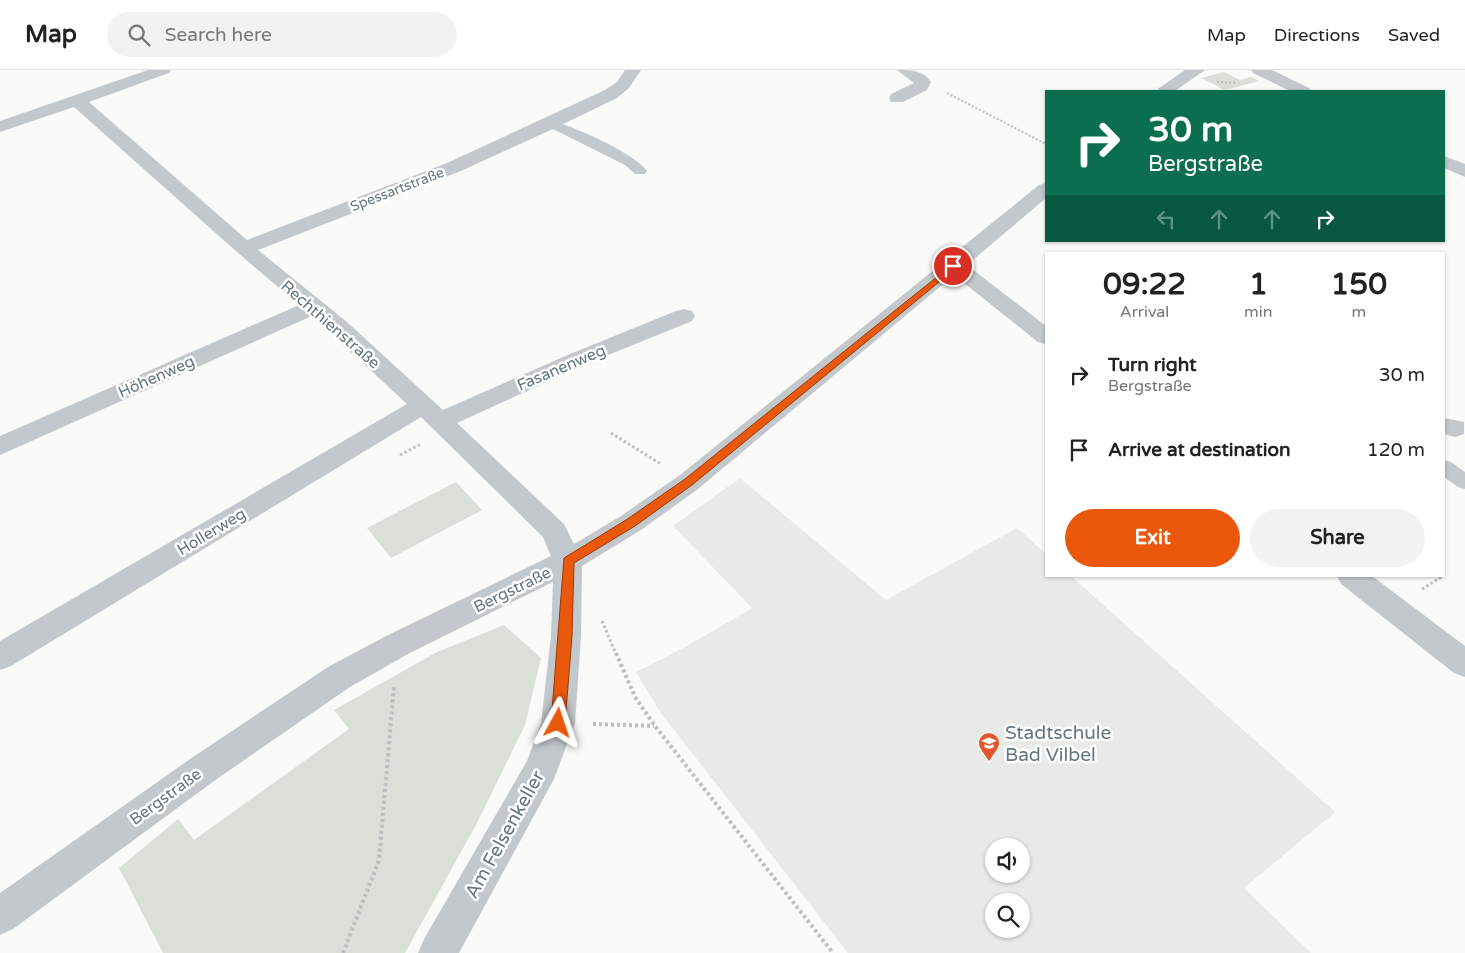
<!DOCTYPE html>
<meta charset="utf-8">
<style>
body{margin:0;font-family:"Varela Round",sans-serif;background:#f2f2f2;color:#222;height:100vh;display:flex;flex-direction:column;font-size:19px;white-space:nowrap}
*{box-sizing:border-box;margin:0}
p{font-size:16px;color:#767676}
.icon{flex:none;width:28px;height:28px;fill:none;stroke:currentColor;stroke-width:2;stroke-linecap:round;stroke-linejoin:round}
.map{position:relative;flex:1;overflow:hidden}
.side{position:absolute;left:1045px;top:182px;width:400px;height:325px;display:flex;flex-direction:column;background:#fff;border-radius:0px;box-shadow:0 1px 4px #0004}
.side>*{flex:none}
.hud{position:absolute;left:1045px;top:20px;width:400px;height:152px;border-radius:0px;box-shadow:0 1px 4px #0004;background:#0b6e4f;color:#fff;overflow:hidden}
.controls{position:absolute;left:985px;top:768px;display:grid;gap:10px}
.controls a{display:grid;place-items:center;width:45px;height:45px;border-radius:50%;background:#fff;box-shadow:0 1px 4px #0004;font-size:25px}
.pin{position:absolute;display:grid;place-items:center;width:42px;height:42px;color:#fff;margin:-21px;border:2px solid #fff;border-radius:50%;box-shadow:0 1px 5px #0007}
.me{position:absolute;width:55px;margin:-28px;rotate:5deg;stroke-linejoin:round;filter:drop-shadow(0 0 4px #0008)}
.turn{display:flex;align-items:center;gap:18px;height:105px;padding:0 20px;font-size:22px}
.turn .icon{width:65px;height:65px;stroke-width:2.5}
.turn b{display:block;font-size:35px;line-height:42px}
.lanes{display:flex;align-items:center;height:48px;padding:0 20px;background:#0003;justify-content:center;gap:25px;direction:ltr}
.lanes .off{opacity:.35}
.eta{display:flex;justify-content:space-evenly;align-items:center;height:85px;text-align:center}
.eta b{font-size:30px;font-weight:700;line-height:35px}
.cta{display:flex;gap:10px;margin-top:auto;padding:10px 20px}
.cta a{flex:1;height:58px;border-radius:30px;background:#ea580c;color:#fff;font-size:20px;font-weight:700;line-height:58px;text-align:center}
.cta a+a{background:#f2f2f2;color:#222}
ul{padding:0;list-style:none}
li{display:flex;align-items:center;gap:15px;height:75px;padding:0 20px}
li div{flex:1}
li b{display:block;font-size:19px}
li em{font-style:normal}
header{display:flex;align-items:center;gap:30px;box-sizing:border-box;height:70px;padding:0 25px;background:#fff;border-bottom:1px solid #e0e0e0}
header strong{font-size:24px}
nav{display:flex;gap:28px;margin-inline-start:auto;font-size:18px}
.search{width:350px;height:45px;background:#f2f2f2;display:flex;align-items:center;gap:12px;box-sizing:border-box;padding:0 18px;border-radius:28px;color:#767676;font-size:19px}
.map>svg:first-child{display:block}
.built{fill:#e8e9e9;fill-rule:evenodd}
.green{fill:#dadfd7}
.lines{fill:none;stroke-linecap:round;stroke-linejoin:round}
.path-far2{stroke:#bbbfc2;stroke-width:2;stroke-dasharray:2 2;stroke-linecap:butt}
.path-far1{stroke:#bbbfc2;stroke-width:3;stroke-dasharray:2.5 2.5;stroke-linecap:butt}
.path{stroke:#bbbfc2;stroke-width:4;stroke-dasharray:3 3;stroke-linecap:butt}
.service{fill:#c3c8cc;fill-rule:evenodd}
.minor{fill:#c3c8cc;fill-rule:evenodd}
.route{fill:#ea580c;stroke:#983908}
.labels{text-anchor:middle;stroke-width:5;stroke-linejoin:round;paint-order:stroke}
.far-street-label{font-size:14px;fill:#657683;stroke:#fff}
.street-label{font-size:16px;fill:#657683;stroke:#fff}
.near-poi-label{font-size:19px;fill:#657683;stroke:#fff;text-anchor:start}
.near-street-label{font-size:19px;fill:#657683;stroke:#fff}
</style>
<header>
<strong>Map</strong>
<div class="search"><svg class="icon" aria-label="search" viewBox="0 0 24 24"><circle cx="10" cy="10" r="6"/><path d="M15 15l6 6"/></svg>Search here</div>
<nav><a>Map</a><a>Directions</a><a>Saved</a></nav>
</header>
<div class="map">
<svg width="1465" height="883" viewBox="0 0 1465 883">
<rect width="100%" height="100%" fill="#fafaf8"/>
<path class="built" d="M740 408 886 530 1017 458 1046 484V506H1071L1335 742 1244 818 1311 883H848L660 642 636 602 687 576 752 538 673 456ZM994 776H1021V804H994ZM994 831H1021V859H994Z"/>
<path class="green" d="M1224 2 1240 10 1251 7 1259 11 1225 20 1201 8Z
M456 412 482 440 391 488 367 458Z
M504 555 541 588 525 655 477 753 405 883H163L119 798 178 749 194 770 349 659 334 640 437 582Z"/>
<g class="lines">
<path class="path-far2" d="M1217 12 1236 13
M947 23 1046 74"/>
<path class="path-far1" d="M611 363 661 394
M400 385 421 374
M1422 519 1440 508 1437 506
M602 551 616 584"/>
<path class="path" d="M616 583 635 627 655 656 833 883
M593 654 654 656
M343 883 379 790 394 616"/>
<path class="service" d="M549 50C571 55 635 83 647 101L645 104H635L625 95 555 60 544 57 542 54 544 51Z
M1444 390 1451 392 1465 402V419L1458 417 1444 407Z"/>
<path class="minor" d="M148 0H171L169 3 89 32 247 170 447 93 605 20 617 12 625 0H641L629 18 617 28 555 58 461 101 258 180 347 252 443 340 570 284 676 241 684 239 692 241 695 246 692 251 586 294 457 353 564 454 574 474 621 446 680 405 1039 115 1046 113V128L967 195 1046 256V274L1038 272 954 205 698 419 641 460 582 496 581 566 575 653 554 709 459 883H418L424 869 527 691 541 653 551 566 553 512 408 584 350 617 214 711 13 859 0 865V823L190 689 328 597 386 566 551 486 543 467 421 347 11 596 0 600V571L407 334 312 246 0 385V366L299 235 237 182 74 37 0 62V51Z
M897 0C911 0 923 0 931 12L927 20 903 32H891L889 28 891 24 914 13Z
M1185 0H1205L1175 21H1157L1159 18Z
M1251 0H1272L1309 18 1311 21H1290L1253 3Z
M1444 86 1465 94V107L1444 98Z
M1444 348 1464 352V364L1455 367 1444 364Z
M1337 506H1372L1465 576V607L1454 603 1341 514Z"/>
</g>
<path class="route" d="M953 194 957 196 956 198 692 415 635 456 574 493 572 566 565 653 563 658 558 659 553 658 551 653 564 488 626 450 685 409Z"/>
<defs>
<g id="school-pin" transform="scale(1.125)"><path d="M0 17L-7.5 6A9.5 9.5 0 1 1 7.5 6Z" fill="#e4572e" stroke="#fff"/><path d="M0-5L7-2L0 1L-7-2ZM-4 1L0 2.5L4 1V4Q0 6-4 4Z" fill="#fff"/></g>
</defs>
<g fill-rule="evenodd">
<use href="#school-pin" x="989" y="673"/>
</g>
<g class="labels">
<g class="far-street-label">
<text transform="translate(397 119) rotate(-21)" y="5">Spessartstraße</text>
</g>
<g class="street-label">
<text transform="translate(331 254) rotate(41)" y="6">Rechthienstraße</text>
<text transform="translate(561 297) rotate(-23)" y="6">Fasanenweg</text>
<text transform="translate(156 306) rotate(-24)" y="6">Höhenweg</text>
<text transform="translate(211 461) rotate(-31)" y="6">Hollerweg</text>
<text transform="translate(512 519) rotate(-26)" y="6">Bergstraße</text>
<text transform="translate(165 726) rotate(-36)" y="6">Bergstraße</text>
</g>
<g class="near-poi-label">
<text x="1005" y="669">Stadtschule<tspan x="1005" dy="22">Bad Vilbel</tspan></text>
</g>
<g class="near-street-label">
<text transform="translate(504 764) rotate(-61)" y="7">Am Felsenkeller</text>
</g>
</g>
</svg>
<div class="controls">
<a><svg class="icon" aria-label="sound" viewBox="0 0 24 24"><path d="M4 9h4l5-4v14l-5-4H4zM17 9q2 3 0 6"/></svg></a>
<a><svg class="icon" aria-label="search" viewBox="0 0 24 24"><circle cx="10" cy="10" r="6"/><path d="M15 15l6 6"/></svg></a>
</div>
<div class="pin" style="left:953px;top:196px;background:#d93025"><svg class="icon" aria-label="arrive" viewBox="0 0 24 24"><path d="M6 21V4h12l-3 4 3 4H6"/></svg></div>
<svg class="me" style="left:558px;top:653px" viewBox="-20 -20 40 40"><path d="M0-17L14 15 0 8-14 15z" fill="#ea580c" stroke="#fff" stroke-width="4"/></svg>
<div class="hud">
<div class="turn"><svg class="icon" aria-label="right" viewBox="0 0 24 24"><path d="M7 20v-9h11M14 6l5 5-5 5"/></svg><div><b>30 m</b>Bergstraße</div></div>
<div class="lanes"><svg class="icon off" aria-label="left" viewBox="0 0 24 24"><path d="M17 20v-9H6M10 6l-5 5 5 5"/></svg><svg class="icon off" aria-label="ahead" viewBox="0 0 24 24"><path d="M12 20V5M6 11l6-6 6 6"/></svg><svg class="icon off" aria-label="ahead" viewBox="0 0 24 24"><path d="M12 20V5M6 11l6-6 6 6"/></svg><svg class="icon" aria-label="right" viewBox="0 0 24 24"><path d="M7 20v-9h11M14 6l5 5-5 5"/></svg></div>
</div>
<section class="side">
<div class="eta">
<div><b>09:22</b><p>Arrival</p></div>
<div><b>1</b><p>min</p></div>
<div><b>150</b><p>m</p></div>
</div>
<ul>
<li><svg class="icon" aria-label="right" viewBox="0 0 24 24"><path d="M7 20v-9h11M14 6l5 5-5 5"/></svg><div><b>Turn right</b><p>Bergstraße</p></div><em>30 m</em></li>
<li><svg class="icon" aria-label="arrive" viewBox="0 0 24 24"><path d="M6 21V4h12l-3 4 3 4H6"/></svg><div><b>Arrive at destination</b></div><em>120 m</em></li>
</ul>
<div class="cta"><a>Exit</a><a>Share</a></div>
</section>
</div>
